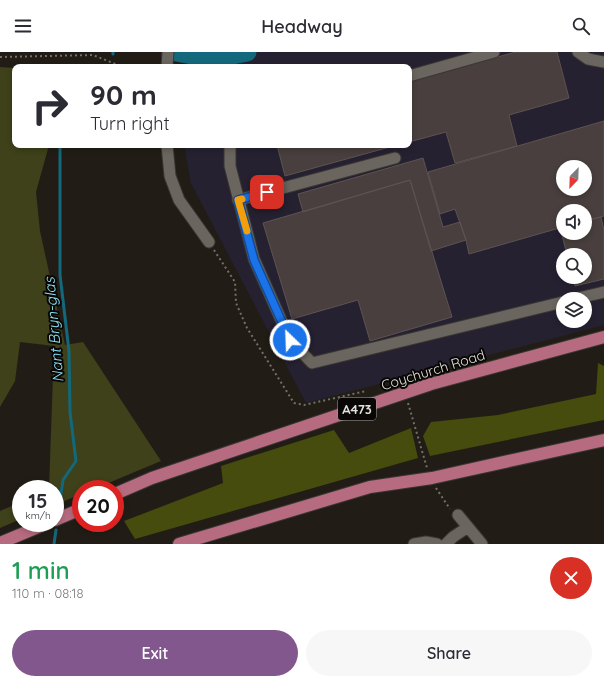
<!DOCTYPE html>
<meta charset="utf-8">
<style>
body{margin:0;font-family:Quicksand,sans-serif;background:#f7f7f7;color:#2b2b33;height:100vh;display:flex;flex-direction:column;font-size:15px;white-space:nowrap}
*{box-sizing:border-box;margin:0}
p{font-size:13px;color:#7c7c81}
.icon{flex:none;width:22px;height:22px;fill:none;stroke:currentColor;stroke-width:2;stroke-linecap:round;stroke-linejoin:round}
.map{position:relative;height:492px;overflow:hidden}
.details{display:flex;flex-direction:column;background:#fff;flex:1}
.details>*{flex:none}
.banner{position:absolute;left:12px;top:12px;width:400px;height:84px;border-radius:8px;box-shadow:0 2px 6px #0003;background:#fff;color:#2b2b33;overflow:hidden}
.needle{width:26px;rotate:203deg}
.tools{position:absolute;left:556px;top:108px;display:grid;gap:8px}
.tools a{display:grid;place-items:center;width:36px;height:36px;border-radius:50%;background:#fff;box-shadow:0 2px 6px #0003;font-size:20px}
.speed{position:absolute;left:12px;top:428px;display:flex;gap:8px;font-size:20px;font-weight:700;text-align:center}
.speed>*{display:grid;place-content:center;width:52px;height:52px;border-radius:50%;background:#fff;box-shadow:0 2px 6px #0003;line-height:1}
.speed small{font-size:10px;font-weight:400}
.speed .limit{border:6px solid #d22;background:#fff;color:#111}
.pin{position:absolute;display:grid;place-items:center;width:34px;height:34px;color:#fff;margin:-17px;border-radius:8px;box-shadow:0 2px 6px #0006}
.me{position:absolute;width:44px;margin:-22px;rotate:336deg;stroke-linejoin:round;filter:drop-shadow(0 0 3px #0008)}
.turn{display:flex;align-items:center;gap:14px;height:84px;padding:0 12px;font-size:18px}
.turn .icon{width:52px;height:52px;stroke-width:2.5}
.turn b{display:block;font-size:28px;line-height:34px}
.round{display:grid;place-items:center;flex:none;width:42px;height:42px;border-radius:21px;background:#f7f7f7}
.headline{display:flex;align-items:center;justify-content:space-between;height:68px;padding:0 12px}
h1{font-size:24px;font-weight:600;line-height:30px;color:#1e9e55}
.primary-button{display:flex;gap:8px;margin-top:auto;padding:8px 12px}
.primary-button a{flex:1;height:46px;border-radius:24px;background:#81578d;color:#fff;font-size:16px;font-weight:600;line-height:46px;text-align:center}
.primary-button a+a{background:#f7f7f7;color:#2b2b33}
header{display:flex;justify-content:space-between;align-items:center;height:52px;padding:0 12px;background:#fff;font-size:18px;font-weight:600}
.map>svg:first-child{display:block}
.industrial{fill:#262131;fill-rule:evenodd}
.green{fill:#3e4119}
.forest{fill:#464b0e}
.lines{fill:none;stroke-linecap:round;stroke-linejoin:round}
.stream{stroke:#13697b;stroke-width:3}
.river{stroke:#13697b;stroke-width:19}
.building{fill:#483f3e;stroke:#5d5352;fill-rule:evenodd}
.minor-casing{stroke:#3a3733;stroke-width:13}
.major-casing{stroke:#3a3733;stroke-width:14}
.path{stroke:#73706a;stroke-width:2;stroke-dasharray:2 3;stroke-linecap:butt}
.minor{stroke:#6a655e;stroke-width:11}
.major{stroke:#b76b80;stroke-width:12}
.route-casing{stroke:#114b97;stroke-width:10}
.route{stroke:#1a73e8;stroke-width:7}
.slow{stroke:#f59e0b;stroke-width:7}
.labels{text-anchor:middle;stroke-width:4;stroke-linejoin:round;paint-order:stroke}
.shield{fill:#090705;stroke:#a2a09c;stroke-width:1}
.shield-label{font-size:13px;font-weight:bold;fill:#e4e1dd}
.street-label{font-size:14px;fill:#e4e1dd;stroke:#090705}
.water-label{font-size:15px;font-style:italic;fill:#8de3f9;stroke:#090705}
</style>
<header><svg class="icon" aria-label="menu" viewBox="0 0 24 24"><path d="M4 6h16M4 12h16M4 18h16"/></svg>Headway<svg class="icon" aria-label="search" viewBox="0 0 24 24"><circle cx="10" cy="10" r="6"/><path d="M15 15l6 6"/></svg></header>
<div class="map">
<svg width="604" height="492" viewBox="0 0 604 492">
<rect width="100%" height="100%" fill="#211d16"/>
<path class="industrial" d="M190 0H604V273L306 351 191 131 184 93H409V15H188ZM563 115H585V137H563ZM563 159H585V181H563ZM563 203H585V225H563ZM563 247H585V269H563Z"/>
<path class="green" d="M0 15 15 16V93H49L36 140 40 179 65 293 83 290 161 409 94 437H81V442L55 453V437H49L54 294 20 290 15 329 0 355Z
M21 450V467L0 476V459Z"/>
<path class="forest" d="M598 311 604 314V368L430 404 423 384 431 370 498 363 596 342Z
M411 376 418 406 135 487 124 469 223 431 221 414 334 378 349 401Z"/>
<g class="lines">
<path class="stream" d="M212 0 218 6
M113 2V0
M59 456 63 428 76 409 70 360 69 299 60 223V93
M54 492 56 478"/>
<path class="river" d="M176 0 208 6H218L247 0"/>
</g>
<path class="building" d="M516 0H557L569 46 509 63 517 94 455 111 446 80 409 90V29Z
M604 69V164L585 169V159H563V175L469 202 466 188 455 157 440 162 428 120ZM563 115H585V137H563Z
M277 93H397L285 124Z
M423 106 443 175 460 170 466 188 431 199 410 128 303 160 298 142Z
M410 128 452 265 370 289 358 248 292 267 263 171Z
M601 165 604 178V227L575 234 572 225H585V203H567L560 175H563V181H585V169Z"/>
<g class="lines">
<g class="minor-casing">
<path id="minor" d="M578 0 588 7 604 10
M167 15 168 0
M409 24 494 0
M167 93 170 124 179 148 209 190
M230 93V114L254 207 290 288 312 311 563 250
M238 148 395 106
M574 247 604 240
M458 463 482 492
M414 492 426 490 437 492
M446 492 453 485 468 475"/>
</g>
<g class="major-casing">
<path id="major" d="M115 442 152 426 431 332 604 285
M55 468 81 457
M0 491 48 471
M179 492 370 435 432 426 604 388"/>
</g>
<path class="path" d="M0 5 93 3 123 15
M214 198 235 230 236 251 247 276 294 351 304 353 366 339
M408 351 427 416
M436 436 450 457"/>
<use href="#minor" class="minor"/>
<use href="#major" class="major"/>
</g>
<g class="lines">
<g class="route-casing">
<path id="route" d="M267 140 238 148 254 208 290 288"/>
</g>
<use href="#route" class="route"/>
<path class="slow" d="M242 147 238 148 247 179"/>
</g>
<g class="labels">
<rect class="shield" x="338" y="346" width="38" height="22" rx="3"/>
<g class="shield-label">
<text x="357" y="362">A473</text>
</g>
<g class="street-label">
<text transform="translate(433 318) rotate(-17)" y="5">Coychurch Road</text>
</g>
<g class="water-label">
<text transform="translate(54 278) rotate(-95)" y="5">Nant Bryn-glas</text>
</g>
</g>
</svg>
<div class="tools">
<a><svg class="needle" viewBox="-14 -14 28 28"><path d="M0-13l5 13h-10z" fill="#e53935"/><path d="M0 13l5-13h-10z" fill="#7c7c81"/></svg></a>
<a><svg class="icon" aria-label="sound" viewBox="0 0 24 24"><path d="M4 9h4l5-4v14l-5-4H4zM17 9q2 3 0 6"/></svg></a>
<a><svg class="icon" aria-label="search" viewBox="0 0 24 24"><circle cx="10" cy="10" r="6"/><path d="M15 15l6 6"/></svg></a>
<a><svg class="icon" aria-label="layers" viewBox="0 0 24 24"><path d="M12 4l9 5-9 5-9-5zM3 14l9 5 9-5"/></svg></a>
</div>
<div class="speed"><div>15<small>km/h</small></div><div class="limit">20</div></div>
<div class="pin" style="left:267px;top:140px;background:#d93025"><svg class="icon" aria-label="arrive" viewBox="0 0 24 24"><path d="M6 21V4h12l-3 4 3 4H6"/></svg></div>
<svg class="me" style="left:290px;top:288px" viewBox="-20 -20 40 40"><circle r="17" fill="#1a73e8" stroke="#fff" stroke-width="3"/><path d="M0-11L8 9 0 5-8 9z" fill="#fff"/></svg>
<div class="banner">
<div class="turn"><svg class="icon" aria-label="right" viewBox="0 0 24 24"><path d="M7 20v-9h11M14 6l5 5-5 5"/></svg><div><b>90 m</b>Turn right</div></div>
</div>
</div>
<section class="details">
<div class="headline"><div><h1>1 min</h1><p>110 m · 08:18</p></div><a class="round" style="background:#d93025;color:#fff"><svg class="icon" aria-label="close" viewBox="0 0 24 24"><path d="M6 6l12 12M18 6L6 18"/></svg></a></div>
<div class="primary-button"><a>Exit</a><a>Share</a></div>
</section>
